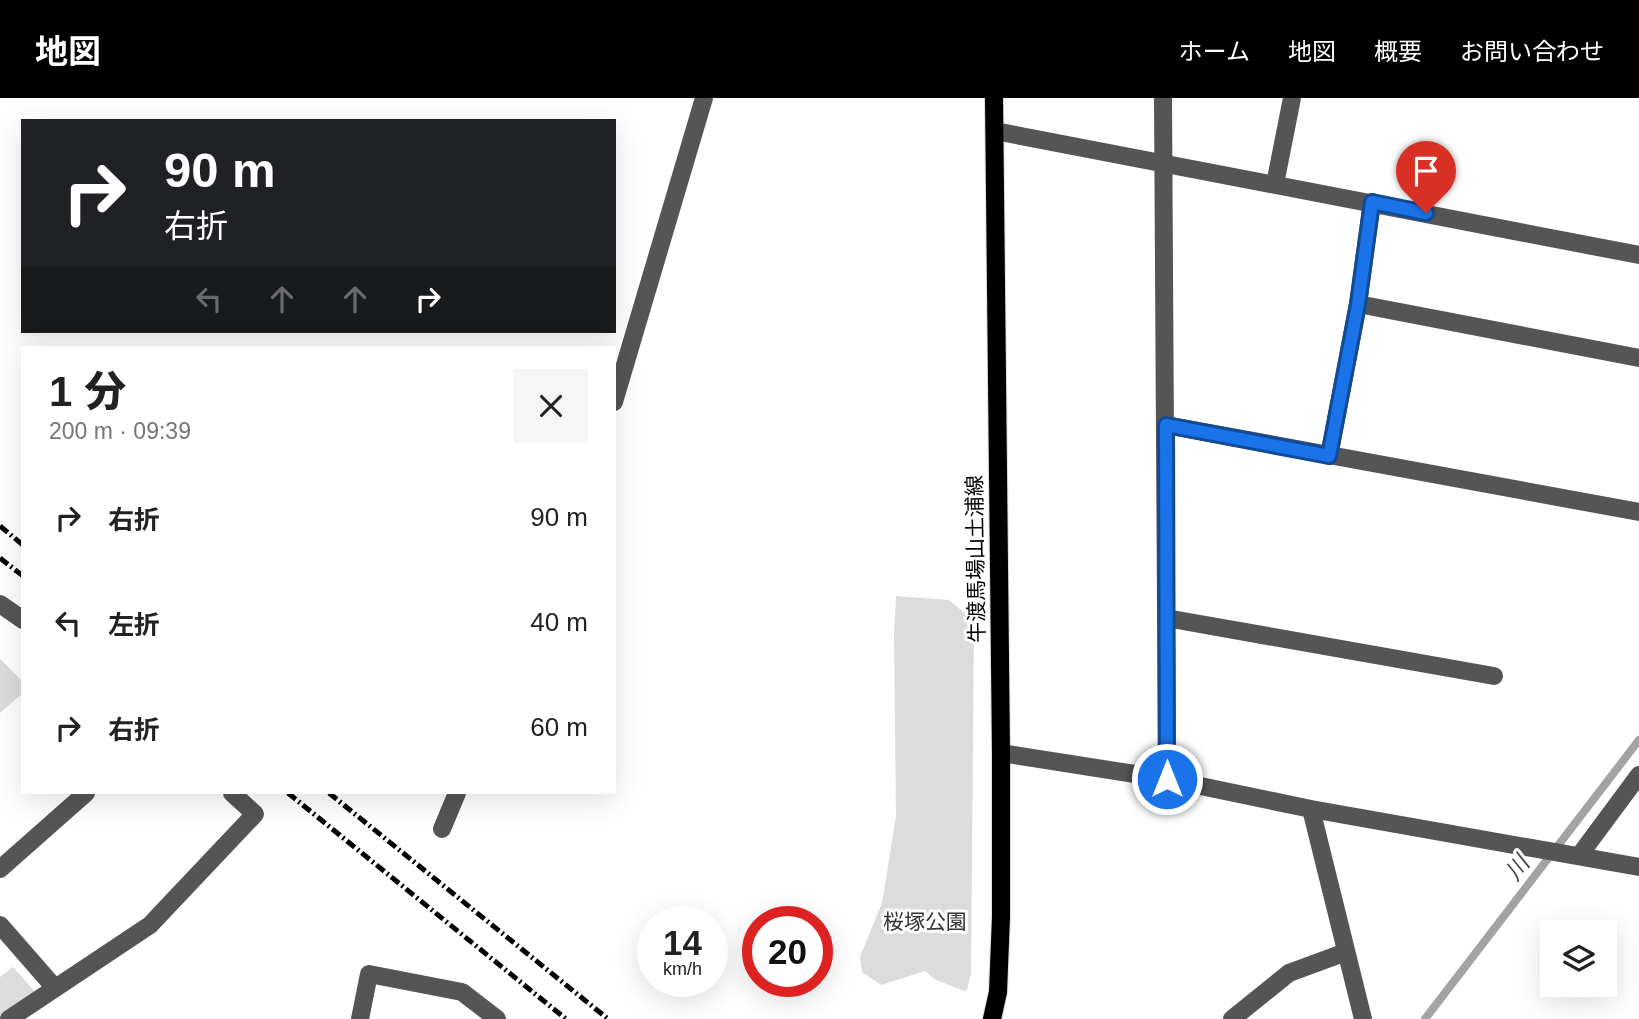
<!DOCTYPE html>
<html lang="ja">
<meta charset="utf-8">
<style>
body{margin:0;font-family:Arial,"Noto Sans JP",sans-serif;background:#f6f6f6;color:#222;height:100vh;display:flex;flex-direction:column;font-size:26px;white-space:nowrap}
*{box-sizing:border-box;margin:0}
p{font-size:23px;color:#767676}
.icon{flex:none;width:38px;height:38px;fill:none;stroke:currentColor;stroke-width:2;stroke-linecap:round;stroke-linejoin:round}
.map{position:relative;flex:1;overflow:hidden}
.sheet{position:absolute;left:21px;top:248px;width:595px;height:448px;display:flex;flex-direction:column;background:#fff;border-radius:0px;box-shadow:0 7px 28px #0002}
.sheet>*{flex:none}
.guide{position:absolute;left:21px;top:21px;width:595px;height:214px;border-radius:0px;box-shadow:0 7px 28px #0002;background:#202124;color:#fff;overflow:hidden}
.controls{position:absolute;left:1540px;top:822px;display:grid;gap:14px}
.controls a{display:grid;place-items:center;width:77px;height:77px;border-radius:0px;background:#fff;box-shadow:0 7px 28px #0002;font-size:35px}
.speed{position:absolute;left:637px;top:808px;display:flex;gap:14px;font-size:35px;font-weight:700;text-align:center}
.speed>*{display:grid;place-content:center;width:91px;height:91px;border-radius:50%;background:#fff;box-shadow:0 7px 28px #0002;line-height:1}
.speed small{font-size:18px;font-weight:400}
.speed .limit{border:10px solid #d22;background:#fff;color:#111}
.pin{position:absolute;display:grid;place-items:center;width:60px;height:60px;color:#fff;margin:-72px -30px;border-radius:50% 50% 50% 0;rotate:-45deg;box-shadow:0 0 7px #0007}
.pin .icon{rotate:45deg}
.me{position:absolute;width:77px;margin:-38px;rotate:0deg;stroke-linejoin:round;filter:drop-shadow(0 0 5px #0008)}
.turn{display:flex;align-items:center;gap:24px;height:147px;padding:0 28px;font-size:32px}
.turn .icon{width:91px;height:91px;stroke-width:2.5}
.turn b{display:block;font-size:49px;line-height:60px}
.lanes{display:flex;align-items:center;height:66px;padding:0 28px;background:#0003;justify-content:center;gap:35px;direction:ltr}
.lanes .off{opacity:.35}
.round{display:grid;place-items:center;flex:none;width:74px;height:74px;border-radius:0px;background:#f6f6f6}
.head{display:flex;align-items:center;justify-content:space-between;height:119px;padding:0 28px}
h1{font-size:42px;font-weight:800;line-height:52px}
ul{padding:0;list-style:none}
li{display:flex;align-items:center;gap:21px;height:105px;padding:0 28px}
li div{flex:1}
li b{display:block;font-size:26px}
li em{font-style:normal}
header{display:flex;align-items:center;gap:42px;box-sizing:border-box;height:98px;padding:0 35px;background:#000;color:#fff}
header strong{font-size:33px}
nav{display:flex;gap:38px;margin-inline-start:auto;font-size:24px}
.map>svg:first-child{display:block}
.green{fill:#dcdcdc}
.lines{fill:none;stroke-linecap:round;stroke-linejoin:round}
.stream{stroke:#a3a3a3;stroke-width:8}
.major-casing{stroke:#dbdbdb;stroke-width:20}
.minor{stroke:#555;stroke-width:18}
.major{stroke:#000;stroke-width:18}
.rail{stroke:#000;stroke-width:5;stroke-dasharray:10 3.5 2 3.5;stroke-linecap:butt}
.route-casing{stroke:#114b97;stroke-width:18}
.route{stroke:#1a73e8;stroke-width:12}
.labels{text-anchor:middle;stroke-width:6;stroke-linejoin:round;paint-order:stroke}
.street-label{font-size:21px;fill:#000;stroke:#fff}
.park-label{font-size:21px;fill:#333;stroke:#fff}
.water-label{font-size:23px;font-style:italic;fill:#444;stroke:#fff}
</style>
<header>
<strong>地図</strong>
<nav><a>ホーム</a><a>地図</a><a>概要</a><a>お問い合わせ</a></nav>
</header>
<div class="map">
<svg width="1639" height="921" viewBox="0 0 1639 921">
<rect width="100%" height="100%" fill="#fff"/>
<path class="green" d="M896 498 949 502 974 523 971 875 967 892 964 893 934 881 925 873 881 887 862 874 860 859 882 805 896 718 894 536Z
M0 561 23 584V595L0 615Z
M13 869 37 896 0 921V879Z"/>
<g class="lines">
<path class="stream" d="M1425 921 1639 642"/>
<g class="major-casing">
<path id="major" d="M992 921 998 894 1001 819V655L994 0"/>
</g>
<path class="minor" d="M1163 0 1167 681
M995 33 1639 157
M1275 86 1292 0
M1358 206 1639 260
M614 304 704 0
M1166 327 1639 414
M1329 358 1358 206 1372 104
M0 506 23 522
M1166 520 1494 578
M1001 655 1167 681 1311 711 1639 769
M1311 711 1363 921
M442 731 457 695
M1579 758 1639 677
M0 771 86 695
M0 827 55 890
M9 921 150 827 255 716 232 695
M360 921 369 876 462 894 497 921
M1232 921 1289 875 1346 854"/>
<use href="#major" class="major"/>
<path class="rail" d="M0 428 23 447
M0 460 23 478
M288 695 566 921
M329 695 608 921"/>
</g>
<g class="lines">
<g class="route-casing">
<path id="route" d="M1167 681 1166 327 1329 358 1358 206 1372 104 1426 115"/>
</g>
<use href="#route" class="route"/>
</g>
<g class="labels">
<g class="street-label">
<text transform="translate(976 461) rotate(-91)" y="7">牛渡馬場山土浦線</text>
</g>
<g class="park-label">
<text x="925" y="831">桜塚公園</text>
</g>
<g class="water-label">
<text transform="translate(1517 770) rotate(-53)" y="8">川</text>
</g>
</g>
</svg>
<div class="controls">
<a><svg class="icon" aria-label="layers" viewBox="0 0 24 24"><path d="M12 4l9 5-9 5-9-5zM3 14l9 5 9-5"/></svg></a>
</div>
<div class="speed"><div>14<small>km/h</small></div><div class="limit">20</div></div>
<div class="pin" style="left:1426px;top:115px;background:#d93025"><svg class="icon" aria-label="arrive" viewBox="0 0 24 24"><path d="M6 21V4h12l-3 4 3 4H6"/></svg></div>
<svg class="me" style="left:1167px;top:681px" viewBox="-20 -20 40 40"><circle r="17" fill="#1a73e8" stroke="#fff" stroke-width="3"/><path d="M0-11L8 9 0 5-8 9z" fill="#fff"/></svg>
<div class="guide">
<div class="turn"><svg class="icon" aria-label="right" viewBox="0 0 24 24"><path d="M7 20v-9h11M14 6l5 5-5 5"/></svg><div><b>90 m</b>右折</div></div>
<div class="lanes"><svg class="icon off" aria-label="left" viewBox="0 0 24 24"><path d="M17 20v-9H6M10 6l-5 5 5 5"/></svg><svg class="icon off" aria-label="ahead" viewBox="0 0 24 24"><path d="M12 20V5M6 11l6-6 6 6"/></svg><svg class="icon off" aria-label="ahead" viewBox="0 0 24 24"><path d="M12 20V5M6 11l6-6 6 6"/></svg><svg class="icon" aria-label="right" viewBox="0 0 24 24"><path d="M7 20v-9h11M14 6l5 5-5 5"/></svg></div>
</div>
<section class="sheet">
<div class="head"><div><h1>1 分</h1><p>200 m · 09:39</p></div><a class="round"><svg class="icon" aria-label="close" viewBox="0 0 24 24"><path d="M6 6l12 12M18 6L6 18"/></svg></a></div>
<ul>
<li><svg class="icon" aria-label="right" viewBox="0 0 24 24"><path d="M7 20v-9h11M14 6l5 5-5 5"/></svg><div><b>右折</b></div><em>90 m</em></li>
<li><svg class="icon" aria-label="left" viewBox="0 0 24 24"><path d="M17 20v-9H6M10 6l-5 5 5 5"/></svg><div><b>左折</b></div><em>40 m</em></li>
<li><svg class="icon" aria-label="right" viewBox="0 0 24 24"><path d="M7 20v-9h11M14 6l5 5-5 5"/></svg><div><b>右折</b></div><em>60 m</em></li>
</ul>
</section>
</div>
